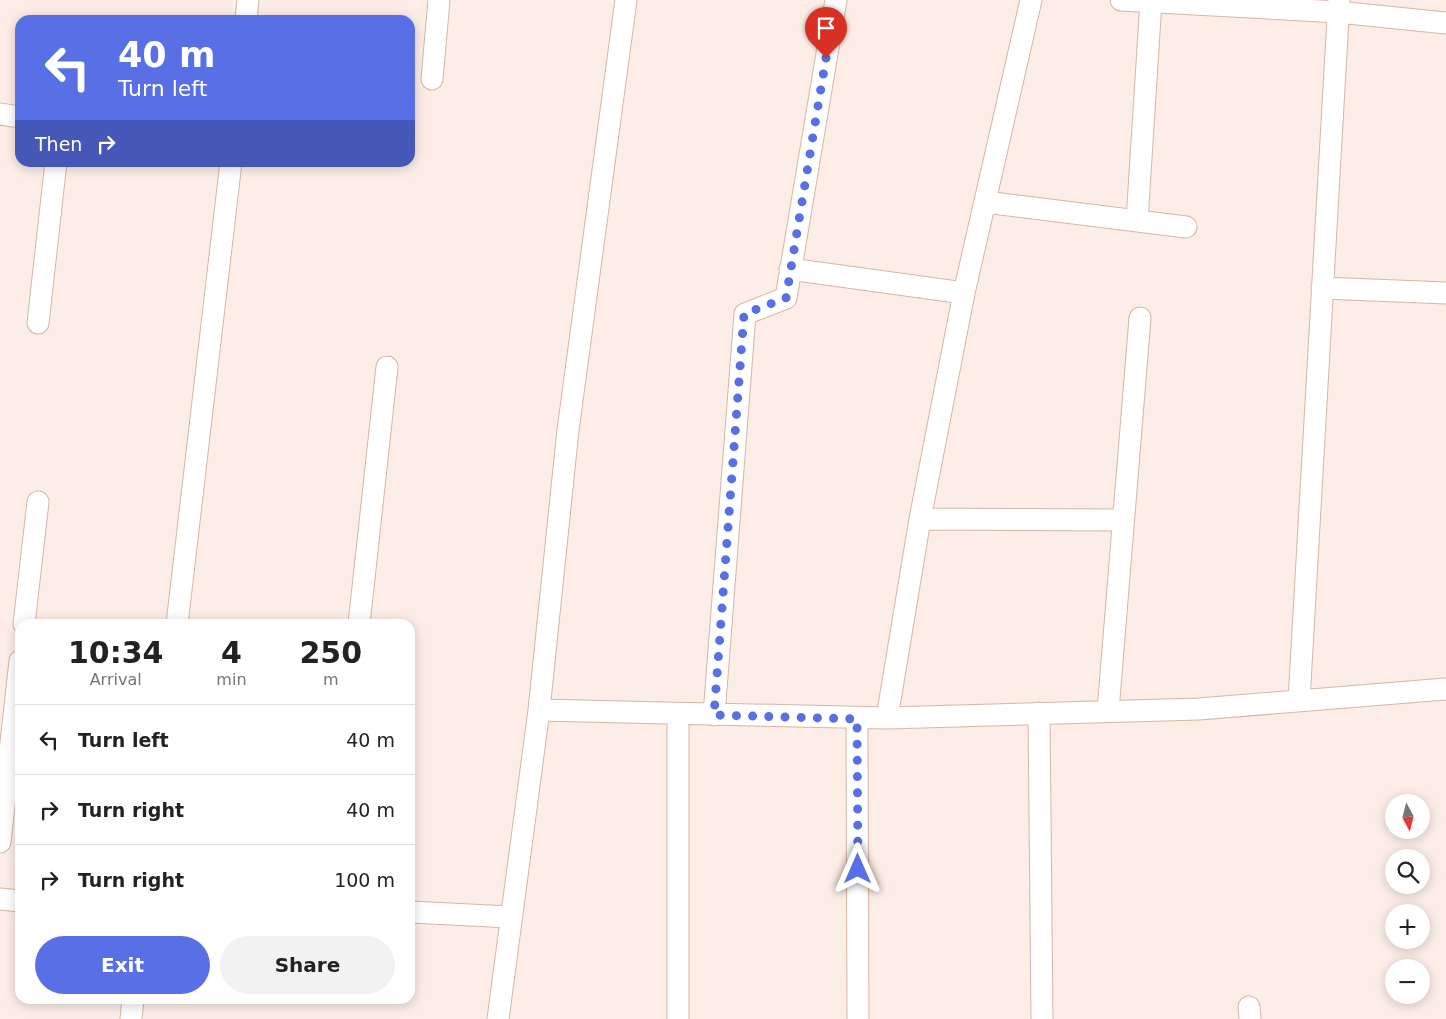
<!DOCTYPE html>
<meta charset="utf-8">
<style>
body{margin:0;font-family:"DejaVu Sans",sans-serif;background:#f2f2f2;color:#222;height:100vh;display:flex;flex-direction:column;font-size:19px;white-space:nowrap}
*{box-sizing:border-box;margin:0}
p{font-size:16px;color:#767676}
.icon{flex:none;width:28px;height:28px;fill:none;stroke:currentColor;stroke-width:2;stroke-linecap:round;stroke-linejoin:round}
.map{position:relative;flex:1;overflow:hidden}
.drawer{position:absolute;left:15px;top:619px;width:400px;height:385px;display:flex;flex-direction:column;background:#fff;border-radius:15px;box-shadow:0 2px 12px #0003}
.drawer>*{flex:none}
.banner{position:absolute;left:15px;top:15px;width:400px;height:152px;border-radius:15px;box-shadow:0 2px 12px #0003;background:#586fe5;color:#fff;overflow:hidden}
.needle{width:32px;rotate:173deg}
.tools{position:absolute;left:1385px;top:794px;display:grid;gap:10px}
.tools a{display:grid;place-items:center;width:45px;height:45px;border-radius:50%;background:#fff;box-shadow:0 2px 12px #0003;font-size:25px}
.pin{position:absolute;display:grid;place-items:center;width:42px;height:42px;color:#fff;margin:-51px -21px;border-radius:50% 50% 50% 0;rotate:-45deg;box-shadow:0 0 5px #0007}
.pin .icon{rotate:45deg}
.me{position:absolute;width:55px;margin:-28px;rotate:0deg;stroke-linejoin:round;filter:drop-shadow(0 0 4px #0008)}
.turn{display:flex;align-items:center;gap:18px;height:105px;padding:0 20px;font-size:22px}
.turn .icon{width:65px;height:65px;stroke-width:2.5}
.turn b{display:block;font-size:35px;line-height:42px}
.then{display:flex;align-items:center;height:48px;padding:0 20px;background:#0003;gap:10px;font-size:19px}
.eta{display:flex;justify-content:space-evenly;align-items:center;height:85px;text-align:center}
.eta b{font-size:30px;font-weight:600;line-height:35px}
.cta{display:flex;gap:10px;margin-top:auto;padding:10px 20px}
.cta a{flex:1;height:58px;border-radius:30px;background:#586fe5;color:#fff;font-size:20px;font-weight:600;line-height:58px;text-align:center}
.cta a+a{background:#f2f2f2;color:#222}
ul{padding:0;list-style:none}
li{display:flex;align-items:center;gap:15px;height:70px;padding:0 20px;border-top:1px solid #e0e0e0}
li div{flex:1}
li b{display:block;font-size:19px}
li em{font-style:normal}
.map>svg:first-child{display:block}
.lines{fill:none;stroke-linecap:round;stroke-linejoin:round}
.minor-casing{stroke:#d8b5a5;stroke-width:23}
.minor{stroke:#fff;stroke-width:21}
.route{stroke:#586fe5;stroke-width:9;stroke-dasharray:0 16.2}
</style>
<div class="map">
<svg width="1446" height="1019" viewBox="0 0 1446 1019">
<rect width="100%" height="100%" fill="#fcede6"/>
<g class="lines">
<g class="minor-casing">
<path id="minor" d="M1121 0 1338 12 1446 23
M246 20 248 0
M432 79 439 0
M0 114 20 117
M985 202 1186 227
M1137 221 1151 1
M790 269 964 293 1031 0
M1322 288 1446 293
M38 323 56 162
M920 519 1123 520
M24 624 38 502
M177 624 231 162
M359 624 387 367
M1299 701 1339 0
M539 710 887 718 1199 709 1446 689
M1108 711 1140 318
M1039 713 1042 1019
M714 715 745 314 786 298 836 0
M887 718 920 519 964 293
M857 719 858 1019
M0 842 20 661
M0 899 20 901
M410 912 511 917
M1249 1007 1250 1019
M131 1019 133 999
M498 1019 539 710 568 430 626 0
M678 1019V714"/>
</g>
<use href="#minor" class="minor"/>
</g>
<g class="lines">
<path class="route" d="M826 58 786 298 744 314 714 715 857 719 858 869"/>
</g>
</svg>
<div class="tools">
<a><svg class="needle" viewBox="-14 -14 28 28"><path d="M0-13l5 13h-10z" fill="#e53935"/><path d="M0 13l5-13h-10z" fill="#767676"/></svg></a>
<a><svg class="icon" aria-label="search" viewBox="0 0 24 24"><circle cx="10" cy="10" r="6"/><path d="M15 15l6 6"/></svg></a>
<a>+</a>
<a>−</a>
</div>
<div class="pin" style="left:826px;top:58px;background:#d93025"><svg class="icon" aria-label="arrive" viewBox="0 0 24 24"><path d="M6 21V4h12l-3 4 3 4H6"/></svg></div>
<svg class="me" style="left:858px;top:869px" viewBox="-20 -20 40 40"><path d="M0-17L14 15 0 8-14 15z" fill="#586fe5" stroke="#fff" stroke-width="4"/></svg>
<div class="banner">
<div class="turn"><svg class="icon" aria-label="left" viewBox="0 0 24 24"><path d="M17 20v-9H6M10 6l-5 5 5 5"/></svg><div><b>40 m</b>Turn left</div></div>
<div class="then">Then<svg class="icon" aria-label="right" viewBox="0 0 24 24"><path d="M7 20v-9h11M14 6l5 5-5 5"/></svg></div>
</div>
<section class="drawer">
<div class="eta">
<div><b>10:34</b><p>Arrival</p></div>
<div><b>4</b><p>min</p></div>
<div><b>250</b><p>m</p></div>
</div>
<ul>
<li><svg class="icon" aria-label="left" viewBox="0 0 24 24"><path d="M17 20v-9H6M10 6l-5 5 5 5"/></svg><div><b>Turn left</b></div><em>40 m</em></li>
<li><svg class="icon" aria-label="right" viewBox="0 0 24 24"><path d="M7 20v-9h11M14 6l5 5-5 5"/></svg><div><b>Turn right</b></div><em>40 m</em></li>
<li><svg class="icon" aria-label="right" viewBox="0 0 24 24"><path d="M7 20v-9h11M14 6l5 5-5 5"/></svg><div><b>Turn right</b></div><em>100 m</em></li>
</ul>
<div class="cta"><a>Exit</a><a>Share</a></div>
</section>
</div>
